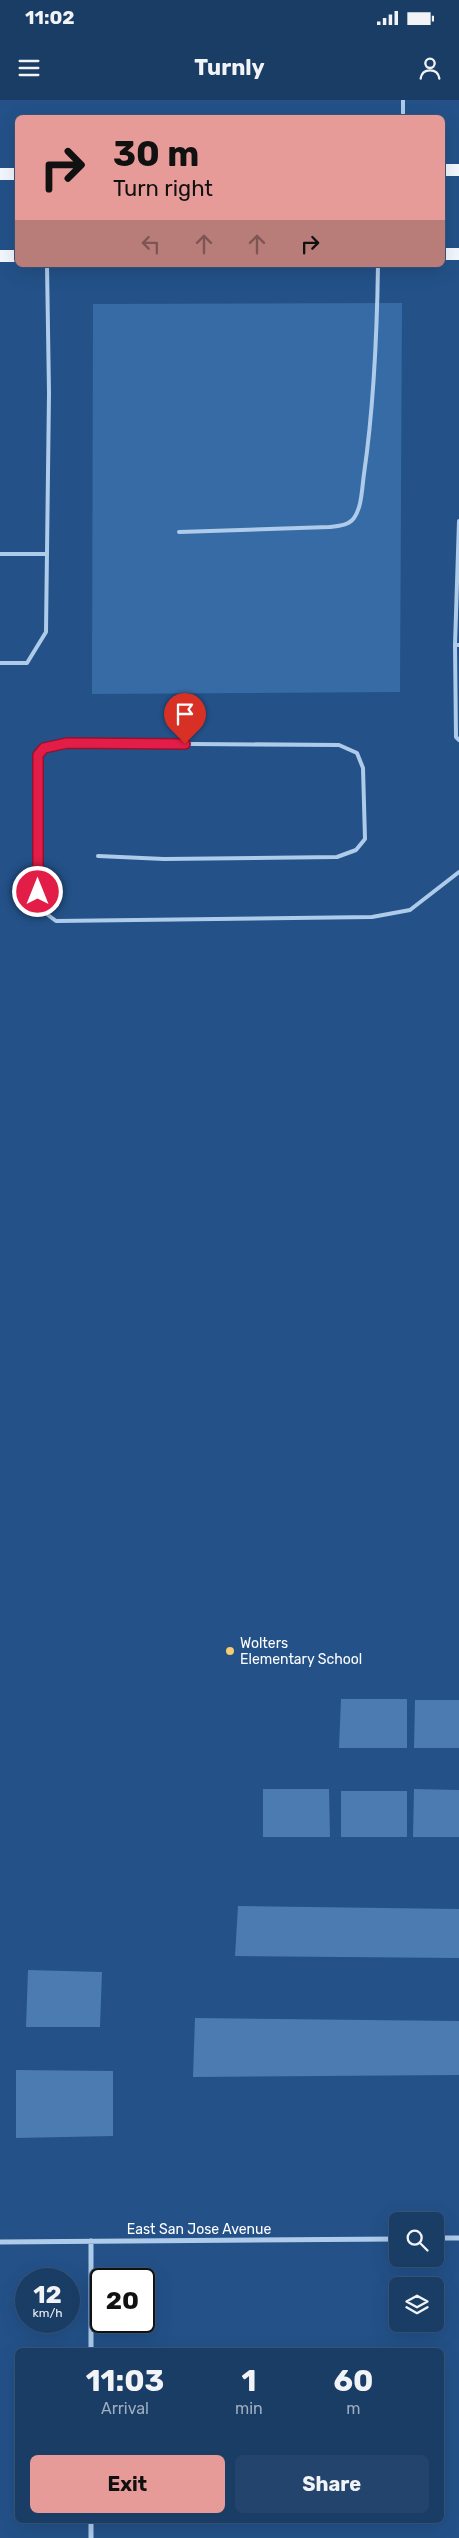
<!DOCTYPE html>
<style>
body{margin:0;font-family:Rubik,sans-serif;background:#23446c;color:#f1f3f6;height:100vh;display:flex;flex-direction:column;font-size:19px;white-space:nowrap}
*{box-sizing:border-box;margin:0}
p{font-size:16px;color:#9faebf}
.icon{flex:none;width:28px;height:28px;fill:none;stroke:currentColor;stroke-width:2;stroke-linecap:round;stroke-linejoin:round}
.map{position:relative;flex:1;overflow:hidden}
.sheet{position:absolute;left:15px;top:2248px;width:429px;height:175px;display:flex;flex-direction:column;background:#1a3d66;border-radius:8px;box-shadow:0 5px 20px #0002,0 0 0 1px #38567a}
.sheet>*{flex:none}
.guide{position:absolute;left:15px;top:15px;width:430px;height:152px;border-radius:8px;box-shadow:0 5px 20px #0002,0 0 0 1px #38567a;background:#e69b98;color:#111;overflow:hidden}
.buttons{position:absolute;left:389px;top:2112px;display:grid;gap:10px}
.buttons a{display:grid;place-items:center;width:55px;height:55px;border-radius:8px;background:#1a3d66;box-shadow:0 5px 20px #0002,0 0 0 1px #38567a;font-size:25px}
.speed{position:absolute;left:15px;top:2168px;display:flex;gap:10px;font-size:25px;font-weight:700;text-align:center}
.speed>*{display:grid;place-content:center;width:65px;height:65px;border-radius:50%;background:#1a3d66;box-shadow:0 5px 20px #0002,0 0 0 1px #38567a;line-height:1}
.speed small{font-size:12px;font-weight:400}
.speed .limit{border:2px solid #111;border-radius:8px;background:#fff;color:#111}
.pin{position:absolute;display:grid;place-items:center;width:42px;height:42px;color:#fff;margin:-51px -21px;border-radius:50% 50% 50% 0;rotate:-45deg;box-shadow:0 0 5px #0007}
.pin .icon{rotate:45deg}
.me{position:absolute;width:55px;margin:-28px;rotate:0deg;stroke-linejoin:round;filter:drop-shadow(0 0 4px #0008)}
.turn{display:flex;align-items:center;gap:18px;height:105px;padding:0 15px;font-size:22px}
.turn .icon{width:65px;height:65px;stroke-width:2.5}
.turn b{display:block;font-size:35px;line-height:42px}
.lanes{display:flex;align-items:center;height:48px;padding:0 15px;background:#0003;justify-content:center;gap:25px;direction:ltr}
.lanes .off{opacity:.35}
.eta{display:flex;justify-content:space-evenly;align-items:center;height:85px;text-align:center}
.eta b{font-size:30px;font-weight:700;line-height:35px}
.action{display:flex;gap:10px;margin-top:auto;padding:10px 15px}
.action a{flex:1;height:58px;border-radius:8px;background:#e69b98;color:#111;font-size:20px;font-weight:700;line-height:58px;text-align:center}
.action a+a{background:#23446c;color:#f1f3f6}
.status{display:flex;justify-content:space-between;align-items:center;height:35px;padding:0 25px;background:#1a3d66;direction:ltr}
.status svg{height:14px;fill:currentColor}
header{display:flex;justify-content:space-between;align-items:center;height:65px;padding:0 15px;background:#1a3d66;font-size:22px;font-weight:700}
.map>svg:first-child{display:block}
.green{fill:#376ba5}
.building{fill:#4b7bb0}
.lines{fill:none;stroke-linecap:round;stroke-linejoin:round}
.lane{stroke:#aecbea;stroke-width:4}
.street{stroke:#aecbea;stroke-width:5}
.primary{stroke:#f2f7fe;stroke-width:12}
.route-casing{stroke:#92132f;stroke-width:12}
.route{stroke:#e11d48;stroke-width:9}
.poi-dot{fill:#f5cc71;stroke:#235188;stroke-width:2}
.labels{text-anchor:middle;stroke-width:5;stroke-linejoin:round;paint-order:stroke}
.poi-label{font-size:14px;fill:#fff;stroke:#235188;text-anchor:start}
.street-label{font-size:14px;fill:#fff;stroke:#235188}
</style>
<div class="status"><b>11:02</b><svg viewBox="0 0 49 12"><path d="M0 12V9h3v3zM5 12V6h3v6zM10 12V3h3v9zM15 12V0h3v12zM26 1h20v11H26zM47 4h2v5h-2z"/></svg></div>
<header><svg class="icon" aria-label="menu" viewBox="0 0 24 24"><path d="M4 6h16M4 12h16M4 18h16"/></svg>Turnly<svg class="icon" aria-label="person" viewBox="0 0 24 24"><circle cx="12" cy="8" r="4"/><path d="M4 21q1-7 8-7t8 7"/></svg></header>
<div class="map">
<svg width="459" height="2438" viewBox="0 0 459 2438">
<rect width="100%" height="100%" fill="#235188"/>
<path class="green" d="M402 203 400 592 92 594 93 204Z"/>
<path class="building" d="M341 1599H407V1648H339Z
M415 1600H459V1648H414Z
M263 1689H329L330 1737H263Z
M414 1689 459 1690V1737H413Z
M341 1691H407V1737H341Z
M238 1806 459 1809V1858L235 1856Z
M28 1870 102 1872 100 1927H26Z
M195 1918 459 1921V1975L193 1977Z
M16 1970 113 1971V2036L16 2038Z"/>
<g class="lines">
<path class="lane" d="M403 18V0
M179 432 329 427C338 426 348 426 354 418 362 407 362 387 364 374 374 305 377 235 378 165
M0 454H47
M455 545 459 421
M459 545H455L456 637 459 640
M0 563H27L46 532 49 293 47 165
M98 756 164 759 337 757 356 750 365 739 363 668 357 653 339 645 67 643 44 648 38 655V792L44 812 56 821 372 817 410 810 459 772"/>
<path class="street" d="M435 2138H459
M91 2141V2250
M0 2142 398 2139
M91 2420V2438"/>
<path class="primary" d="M442 70H459
M0 74H18
M442 154H459
M0 156H18"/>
</g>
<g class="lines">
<g class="route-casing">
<path id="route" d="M38 792V655L44 648 67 643 185 644"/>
</g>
<use href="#route" class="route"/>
</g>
<circle class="poi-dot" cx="230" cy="1551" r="5"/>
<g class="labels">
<g class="poi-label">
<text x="240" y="1548">Wolters<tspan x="240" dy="16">Elementary School</tspan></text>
</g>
<g class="street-label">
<text x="199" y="2134">East San Jose Avenue</text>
</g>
</g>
</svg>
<div class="buttons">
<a><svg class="icon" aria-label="search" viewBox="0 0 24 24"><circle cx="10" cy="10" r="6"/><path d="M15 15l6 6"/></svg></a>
<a><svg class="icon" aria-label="layers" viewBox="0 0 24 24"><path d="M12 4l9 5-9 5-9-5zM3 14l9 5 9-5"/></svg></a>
</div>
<div class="speed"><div>12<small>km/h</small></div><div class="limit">20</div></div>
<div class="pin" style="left:185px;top:644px;background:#d93025"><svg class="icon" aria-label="arrive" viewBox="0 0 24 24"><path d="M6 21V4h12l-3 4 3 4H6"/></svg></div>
<svg class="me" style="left:38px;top:792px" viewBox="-20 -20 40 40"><circle r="17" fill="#e11d48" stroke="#fff" stroke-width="3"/><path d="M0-11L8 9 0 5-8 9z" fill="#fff"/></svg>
<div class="guide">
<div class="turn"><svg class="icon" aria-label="right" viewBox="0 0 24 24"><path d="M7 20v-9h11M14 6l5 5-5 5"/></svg><div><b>30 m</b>Turn right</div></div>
<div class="lanes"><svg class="icon off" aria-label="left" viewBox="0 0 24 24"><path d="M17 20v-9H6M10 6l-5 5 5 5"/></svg><svg class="icon off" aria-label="ahead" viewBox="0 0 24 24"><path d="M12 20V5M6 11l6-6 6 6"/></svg><svg class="icon off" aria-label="ahead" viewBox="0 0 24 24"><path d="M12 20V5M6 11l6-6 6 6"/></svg><svg class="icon" aria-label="right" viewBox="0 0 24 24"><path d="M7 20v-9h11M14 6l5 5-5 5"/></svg></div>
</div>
<section class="sheet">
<div class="eta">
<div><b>11:03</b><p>Arrival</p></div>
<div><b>1</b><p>min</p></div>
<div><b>60</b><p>m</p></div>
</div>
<div class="action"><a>Exit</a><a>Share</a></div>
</section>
</div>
